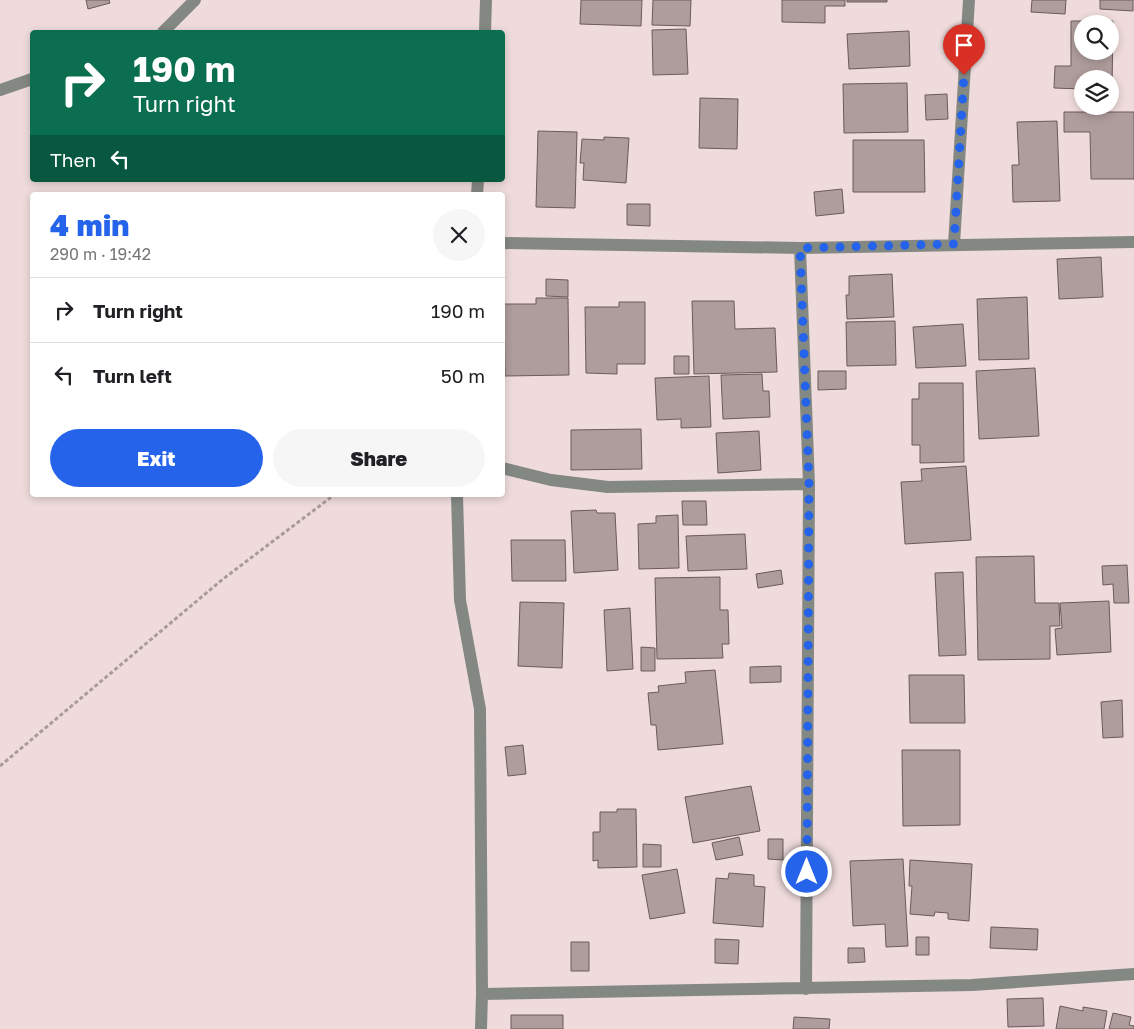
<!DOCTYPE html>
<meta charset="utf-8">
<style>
body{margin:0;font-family:"Golos Text",sans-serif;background:#f6f6f6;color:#202124;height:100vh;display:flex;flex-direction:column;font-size:19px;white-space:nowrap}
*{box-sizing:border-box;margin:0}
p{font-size:16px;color:#757577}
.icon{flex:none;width:28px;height:28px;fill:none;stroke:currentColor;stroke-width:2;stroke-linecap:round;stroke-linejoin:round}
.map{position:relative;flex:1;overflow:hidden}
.sheet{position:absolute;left:30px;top:192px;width:475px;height:305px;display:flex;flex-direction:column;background:#fff;border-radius:5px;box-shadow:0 2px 8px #0003}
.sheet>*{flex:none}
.hud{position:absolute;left:30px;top:30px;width:475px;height:152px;border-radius:5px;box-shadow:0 2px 8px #0003;background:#0b6e4f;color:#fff;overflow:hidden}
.tools{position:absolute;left:1074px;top:15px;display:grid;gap:10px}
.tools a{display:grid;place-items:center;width:45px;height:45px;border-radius:50%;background:#fff;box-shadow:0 2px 8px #0003;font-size:25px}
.pin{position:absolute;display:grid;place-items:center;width:42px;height:42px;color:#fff;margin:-51px -21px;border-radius:50% 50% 50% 0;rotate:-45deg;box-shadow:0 0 5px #0007}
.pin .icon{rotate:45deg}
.me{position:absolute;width:55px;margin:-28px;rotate:0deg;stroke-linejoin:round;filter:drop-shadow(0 0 4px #0008)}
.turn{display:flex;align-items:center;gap:18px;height:105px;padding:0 20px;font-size:22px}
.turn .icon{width:65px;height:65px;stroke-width:2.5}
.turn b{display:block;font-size:35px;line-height:42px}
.then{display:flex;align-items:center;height:48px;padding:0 20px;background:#0003;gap:10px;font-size:19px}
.round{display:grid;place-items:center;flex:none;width:52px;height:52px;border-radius:26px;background:#f6f6f6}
.overview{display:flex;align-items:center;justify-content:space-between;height:85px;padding:0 20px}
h1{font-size:30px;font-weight:800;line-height:38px;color:#2563eb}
.button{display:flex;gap:10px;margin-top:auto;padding:10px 20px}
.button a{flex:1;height:58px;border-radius:30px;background:#2563eb;color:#fff;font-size:20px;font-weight:800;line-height:58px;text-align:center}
.button a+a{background:#f6f6f6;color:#202124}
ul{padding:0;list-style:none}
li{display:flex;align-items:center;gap:15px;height:65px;padding:0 20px;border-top:1px solid #e0e0e0}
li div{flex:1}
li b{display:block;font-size:19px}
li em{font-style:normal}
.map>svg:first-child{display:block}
.building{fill:#af9c9d;stroke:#6b5a5b;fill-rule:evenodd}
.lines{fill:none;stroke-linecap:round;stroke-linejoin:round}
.path{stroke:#aa9a9b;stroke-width:3;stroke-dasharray:4 2.5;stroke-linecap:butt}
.minor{stroke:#848882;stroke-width:12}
.route{stroke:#2563eb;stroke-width:9;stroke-dasharray:0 16.2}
</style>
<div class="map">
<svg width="1134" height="1029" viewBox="0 0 1134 1029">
<rect width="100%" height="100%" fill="#efdbdc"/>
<path class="building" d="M86 0H109L110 3 88 9Z
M581 0H642L641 26 580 24Z
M653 0H691L690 26 652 25Z
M782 0H845V6H825V23L782 22Z
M847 0H887V2H847Z
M1032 0H1066L1065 14 1031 12Z
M1100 0H1133V11L1100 9Z
M1071 21H1113L1112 89H1110V79H1082V89L1054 88 1055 66H1071ZM1082 24H1110V51H1082Z
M686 29 688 74 653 75 652 30Z
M909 31 910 66 849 69 847 34Z
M907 83 908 132 844 133 843 84Z
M947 94 948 119 926 120 925 95Z
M700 98 738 99 737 149 699 148Z
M1064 112H1134V179H1091L1090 132H1064Z
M1057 121 1060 201 1013 202 1012 165H1019L1017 122Z
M538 131 577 132 575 208 536 207Z
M604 137 629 138 626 183 583 180 584 163H580L582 139 604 140Z
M853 140H924L925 192H853Z
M842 189 844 213 816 216 814 192Z
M627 204H650V226L627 225Z
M1101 257 1103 297 1059 299 1057 259Z
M892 274 894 317 847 319 846 295H849V276Z
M546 279 568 280V297L546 296Z
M1027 297 1029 359 979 360 977 299Z
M536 298H568L569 375 505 376 504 304H536Z
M692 301H734L735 329 775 328 777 372 694 374Z
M619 302H645V364H617V374L586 373 585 307H619Z
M895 321 896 365 847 366 846 322Z
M963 324 966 366 916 368 913 327Z
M674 356H689V374H674Z
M1035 368 1039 436 979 439 976 371Z
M818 371H846V389L818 390Z
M762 374 763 391H769L770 417 723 419 721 375Z
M709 376 711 427 681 428V419L657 420 655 378Z
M919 383H963L964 462 920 463V445H912V399H919Z
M641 429 642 469 571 470V430Z
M759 431 761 470 718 473 716 433Z
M966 466 971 540 905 544 901 482 922 481 921 469Z
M682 501H706L707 525H683Z
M596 510 597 513H615L618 570 574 573 571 511Z
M678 515 679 568 639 569 638 524 656 523V516Z
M745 534 747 569 688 571 686 536Z
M511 540H565L566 581H512Z
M1034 556 1035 603H1059L1060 626H1050V659L978 660 976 557Z
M1127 565 1129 603H1114L1113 584 1103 585 1102 566Z
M781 570 783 584 758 588 756 574Z
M963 572 966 655 939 656 935 573Z
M720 577V610H728L729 644H722L723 658 657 659 655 578Z
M1109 601 1111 652 1057 655 1055 629 1062 628 1060 603Z
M520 602 564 603 562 668 518 666Z
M630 608 633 669 607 671 604 610Z
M641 647 655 648V671H641Z
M781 666V682L750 683V667Z
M715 670 723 744 658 750 656 725H651L648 693 659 692 658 686 686 683 685 672Z
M909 675H964L965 723H910Z
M1122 700 1123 737 1103 738 1101 702Z
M523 745 526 774 508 776 505 747Z
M902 750H960V825L903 826Z
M751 786 760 831 693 843 685 797Z
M617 809H636L637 867 598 868V860L593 861V832H600V812H617Z
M739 837 743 855 716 860 712 843Z
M768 839H783V860L768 859Z
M643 844 661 845V867H643Z
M903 859 908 946 886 947 885 924 853 926 850 861Z
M910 860 972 864 969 921 948 919V913L935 912 934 916 910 914 912 886H909Z
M677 869 685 913 650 919 642 875Z
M729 873 754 875V886L765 887 763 927 713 923 716 878 728 879Z
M991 927 1038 929 1037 950 990 948Z
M916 937H929V955H916Z
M715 939 739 940 738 964 715 963Z
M571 942H589V971H571Z
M848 948H864L865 962 848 963Z
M1043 998 1044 1026 1008 1027 1007 999Z
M1060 1006 1083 1011V1007L1107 1011 1104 1029H1056Z
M1113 1013 1131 1017 1129 1025 1134 1026V1029H1109Z
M511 1015H563V1029H511Z
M794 1017 830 1019 829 1029H793Z"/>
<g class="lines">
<path class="path" d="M0 766 223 579 334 495"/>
<path class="minor" d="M163 32 195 0
M485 32 486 0
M0 90 32 79
M477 195 478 180
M502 243 800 248 1134 242
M954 244 969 0
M800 248 809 484 806 989
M502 468 551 480 608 487 809 484
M457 495 460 600 480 709 482 994 481 1029
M482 994 972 985 1134 974"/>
</g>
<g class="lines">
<path class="route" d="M807 872 809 484 800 248 954 244 964 75"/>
</g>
</svg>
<div class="tools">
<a><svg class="icon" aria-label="search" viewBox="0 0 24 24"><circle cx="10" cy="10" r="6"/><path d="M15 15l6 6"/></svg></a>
<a><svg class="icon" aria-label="layers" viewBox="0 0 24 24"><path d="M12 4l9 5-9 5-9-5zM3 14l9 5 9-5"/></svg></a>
</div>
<div class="pin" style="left:964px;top:75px;background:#d93025"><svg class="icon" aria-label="arrive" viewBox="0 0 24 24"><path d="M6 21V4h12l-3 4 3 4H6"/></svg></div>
<svg class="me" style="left:807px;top:872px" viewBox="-20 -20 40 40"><circle r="17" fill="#2563eb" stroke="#fff" stroke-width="3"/><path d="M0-11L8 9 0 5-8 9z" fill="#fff"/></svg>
<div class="hud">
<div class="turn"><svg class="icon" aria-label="right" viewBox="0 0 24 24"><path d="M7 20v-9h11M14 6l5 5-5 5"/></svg><div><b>190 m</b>Turn right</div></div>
<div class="then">Then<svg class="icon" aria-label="left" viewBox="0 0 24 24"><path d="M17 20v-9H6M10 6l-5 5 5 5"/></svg></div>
</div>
<section class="sheet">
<div class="overview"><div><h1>4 min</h1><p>290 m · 19:42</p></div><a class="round"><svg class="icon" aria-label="close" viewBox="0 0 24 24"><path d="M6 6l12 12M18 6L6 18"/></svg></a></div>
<ul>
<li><svg class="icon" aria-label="right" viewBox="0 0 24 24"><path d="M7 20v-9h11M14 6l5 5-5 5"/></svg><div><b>Turn right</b></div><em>190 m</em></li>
<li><svg class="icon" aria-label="left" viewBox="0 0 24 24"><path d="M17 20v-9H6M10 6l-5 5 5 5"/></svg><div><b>Turn left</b></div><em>50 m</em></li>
</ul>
<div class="button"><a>Exit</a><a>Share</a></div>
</section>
</div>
